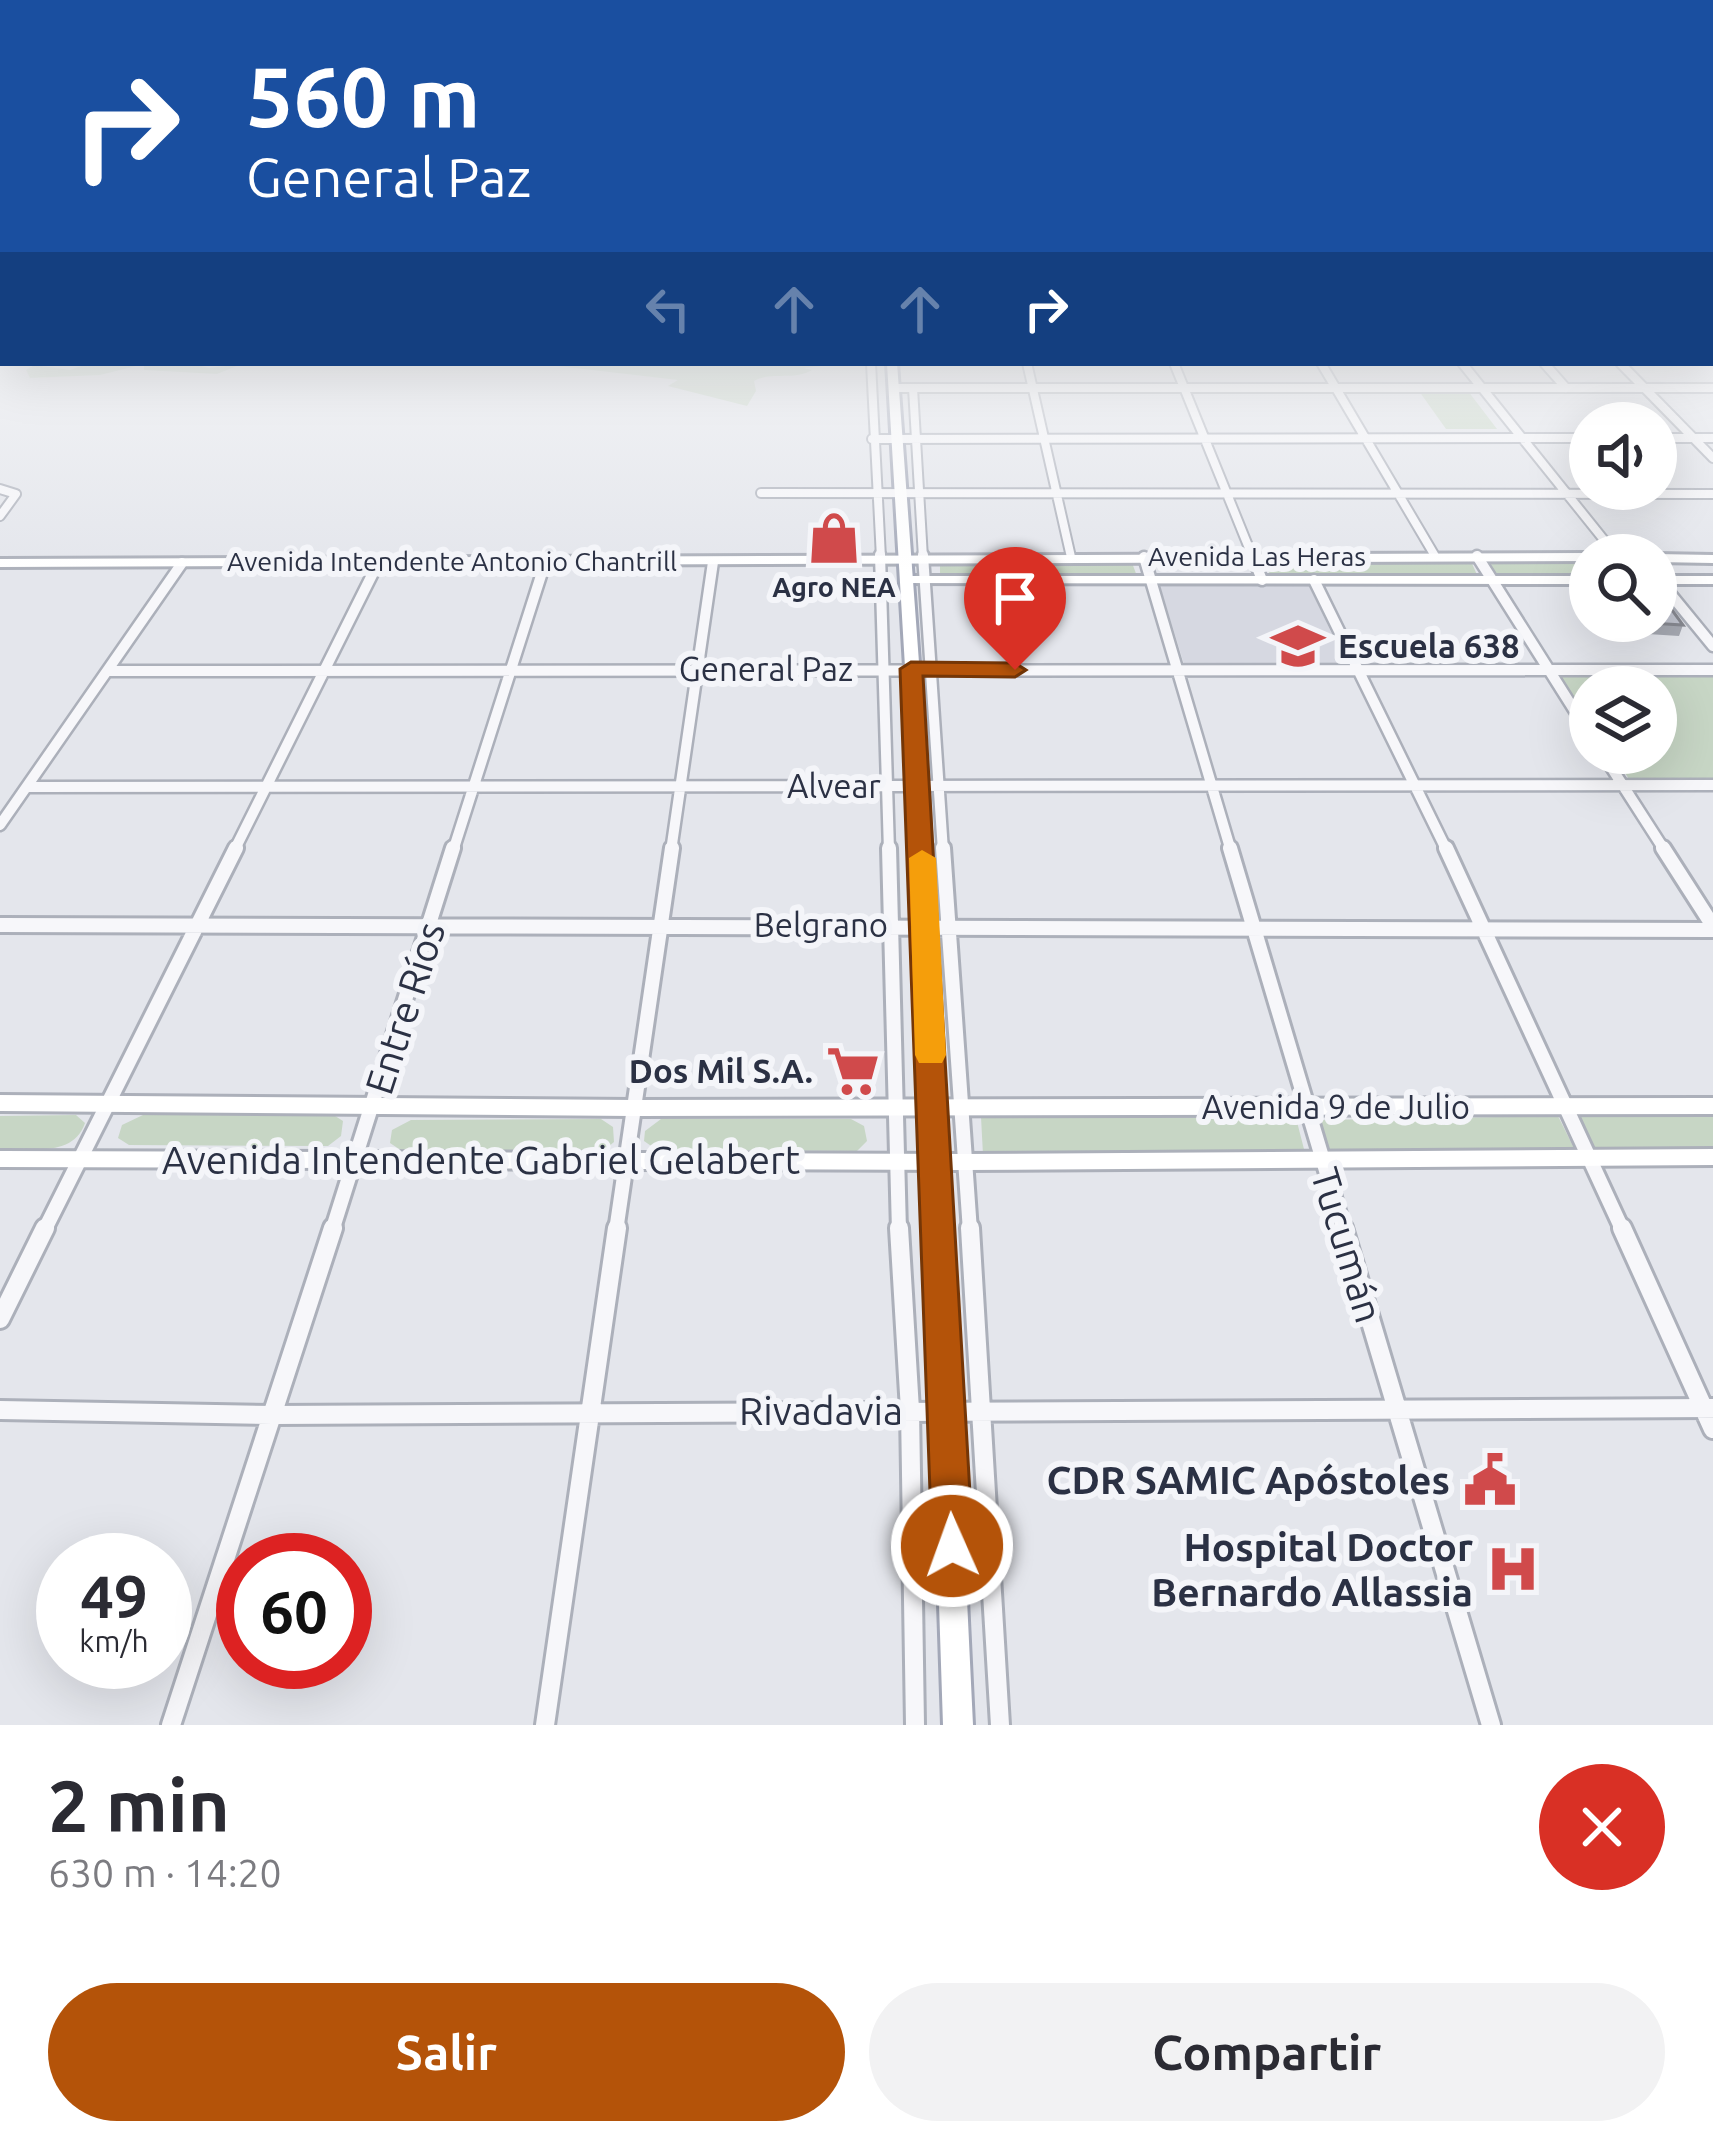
<!DOCTYPE html>
<html lang="es">
<meta charset="utf-8">
<style>
body{margin:0;font-family:Ubuntu,sans-serif;background:#f2f2f3;color:#2b2b33;height:100vh;display:flex;flex-direction:column;font-size:45px;white-space:nowrap}
*{box-sizing:border-box;margin:0}
p{font-size:39px;color:#7c7c81}
.icon{flex:none;width:66px;height:66px;fill:none;stroke:currentColor;stroke-width:2;stroke-linecap:round;stroke-linejoin:round}
.map{position:relative;height:1725px;overflow:hidden}
.side{display:flex;flex-direction:column;background:#fff;flex:1}
.side>*{flex:none}
.hud{position:absolute;left:0px;top:0px;width:1713px;height:366px;box-shadow:0 12px 48px #0002;background:#1a4fa0;color:#fff;overflow:hidden}
.fabs{position:absolute;left:1569px;top:402px;display:grid;gap:24px}
.fabs a{display:grid;place-items:center;width:108px;height:108px;border-radius:50%;background:#fff;box-shadow:0 12px 48px #0002;font-size:60px}
.speed{position:absolute;left:36px;top:1533px;display:flex;gap:24px;font-size:60px;font-weight:700;text-align:center}
.speed>*{display:grid;place-content:center;width:156px;height:156px;border-radius:50%;background:#fff;box-shadow:0 12px 48px #0002;line-height:1}
.speed small{font-size:30px;font-weight:400}
.speed .limit{border:18px solid #d22;background:#fff;color:#111}
.pin{position:absolute;display:grid;place-items:center;width:102px;height:102px;color:#fff;margin:-123px -51px;border-radius:50% 50% 50% 0;rotate:-45deg;box-shadow:0 0 12px #0007}
.pin .icon{rotate:45deg}
.me{position:absolute;width:132px;margin:-66px;rotate:358deg;stroke-linejoin:round;filter:drop-shadow(0 0 9px #0008)}
.turn{display:flex;align-items:center;gap:42px;height:252px;padding:0 48px;font-size:54px}
.turn .icon{width:156px;height:156px;stroke-width:2.5}
.turn b{display:block;font-size:84px;line-height:102px}
.lanes{display:flex;align-items:center;height:114px;padding:0 48px;background:#0003;justify-content:center;gap:60px;direction:ltr}
.lanes .off{opacity:.35}
.round{display:grid;place-items:center;flex:none;width:126px;height:126px;border-radius:63px;background:#f2f2f3}
.head{display:flex;align-items:center;justify-content:space-between;height:204px;padding:0 48px}
h1{font-size:72px;font-weight:700;line-height:90px}
.button{display:flex;gap:24px;margin-top:auto;padding:24px 48px}
.button a{flex:1;height:138px;border-radius:72px;background:#b45309;color:#fff;font-size:48px;font-weight:700;line-height:138px;text-align:center}
.button a+a{background:#f2f2f3;color:#2b2b33}
.map>svg:first-child{display:block}
.built{fill:#d6d8e1}
.green{fill:#c7d6c5}
.lines{fill:none;stroke-linecap:round;stroke-linejoin:round}
.minor-far3-casing{stroke:#acb0ba;stroke-width:12}
.minor-far2-casing{stroke:#acb0ba;stroke-width:15}
.minor-far1-casing{stroke:#acb0ba;stroke-width:20}
.minor-casing{stroke:#acb0ba;stroke-width:24}
.secondary-casing{stroke:#acb0ba;stroke-width:6}
.primary-casing{stroke:#a3a8b8;stroke-width:6}
.minor-far3{stroke:#f7f7fa;stroke-width:8}
.minor-far2{stroke:#f7f7fa;stroke-width:10}
.minor-far1{stroke:#f7f7fa;stroke-width:14}
.minor{stroke:#f7f7fa;stroke-width:18}
.secondary{fill:#fff;fill-rule:evenodd}
.primary{fill:#fff;fill-rule:evenodd}
.wall{fill:#a6a9b2}
.building{fill:#c1c4cf;stroke:#878991;stroke-width:3}
.route{fill:#b45309;stroke:#753606;stroke-width:3}
.slow{fill:#f59e0b}
.labels{text-anchor:middle;stroke-width:12;stroke-linejoin:round;paint-order:stroke}
.far-street-label{font-size:27px;fill:#2b3144;stroke:#f4f5f9}
.far-poi-label{font-size:27px;font-weight:bold;fill:#2b3144;stroke:#f4f5f9}
.poi-label{font-size:33px;font-weight:bold;fill:#2b3144;stroke:#f4f5f9;text-anchor:start}
.street-label{font-size:33px;fill:#2b3144;stroke:#f4f5f9}
.near-street-label{font-size:39px;fill:#2b3144;stroke:#f4f5f9}
.near-poi-label{font-size:39px;font-weight:bold;fill:#2b3144;stroke:#f4f5f9;text-anchor:end}
</style>
<div class="map">
<svg width="1713" height="1725" viewBox="0 0 1713 1725">
<rect width="100%" height="100%" fill="#e4e6ec"/>
<path class="built" d="M1160 586H1309L1346 663 1184 664Z"/>
<path class="green" d="M65 363H190L209 368 242 364 217 374 144 370V364L100 375 30 378 26 370 34 365 70 370 84 365Z
M532 363H851L803 368 812 370C795 381 772 371 754 381L756 391 747 406 668 386 678 380Z
M1419 391H1468L1497 429H1446Z
M1470 559 1478 577 1271 576 1263 561Z
M1131 560 1138 579 940 578V561Z
M1487 560 1590 561V576L1497 577Z
M1560 676H1713V778L1629 779 1612 753H1656V687H1590V721Z
M332 1114 343 1121 341 1136 328 1146 129 1145 118 1138 122 1125 143 1115Z
M1713 1114V1148H1593L1578 1116Z
M76 1115 85 1123C73 1158 31 1148 0 1148V1116Z
M1558 1116 1576 1152 1328 1153 1320 1120Z
M981 1117 1296 1118 1305 1153 983 1155Z
M601 1119 613 1127 614 1142 602 1152 402 1151 390 1143 392 1130 411 1120Z
M661 1119H851L864 1126 867 1141 857 1151 657 1150 644 1141 645 1131Z"/>
<g class="lines">
<g class="minor-far3-casing">
<path id="minor-far3" d="M871 363 881 558
M1027 363 1071 557
M1174 363 1253 558
M1321 363 1435 556
M1462 363 1616 555
M1544 363 1566 388
M1620 363 1713 458
M894 388H1713
M913 388 923 558
M1656 438H1713
M872 439 1590 438
M0 489 16 494 0 516
M761 493 1713 494"/>
</g>
<g class="minor-far2-casing">
<path id="minor-far2" d="M880 555 889 851
M923 555 943 851
M1252 555 1262 580
M1477 556 1590 735
M1144 557 1231 851
M1314 580 1447 851
M1659 580 1713 646
M107 671 1713 670
M1602 753 1665 851
M27 787 1713 785
M0 825 182 563
M234 851 378 563
M453 851 545 563
M671 851 713 562"/>
</g>
<g class="minor-far1-casing">
<path id="minor-far1" d="M889 848 899 1231
M943 848 970 1231
M1230 848 1344 1231
M1446 848 1623 1231
M1663 848 1713 926
M0 925 1713 930
M44 1231 236 848
M332 1231 453 848
M616 1231 672 848"/>
</g>
<g class="minor-casing">
<path id="minor" d="M899 1228 910 1410 915 1725
M970 1228 1000 1725
M1343 1228 1491 1725
M1622 1228 1713 1429
M0 1319 45 1228
M0 1410 273 1415 1713 1408
M171 1725 333 1228
M545 1725 617 1228"/>
</g>
<g class="secondary-casing">
<path id="secondary" d="M1590 553 1595 555H1590V561L0 567V559Z
M1656 554 1713 555V563L1656 562V555H1653Z
M905 576H1590V584L900 583V577Z
M1656 576H1713V584H1656Z
M0 1095 633 1100 1713 1098V1114L633 1116 0 1111Z
M1713 1149V1165L963 1170 0 1167V1151L963 1154Z"/>
</g>
<g class="primary-casing">
<path id="primary" d="M887 363H897L928 785 973 1725H943L912 785Z"/>
</g>
<use href="#minor-far3" class="minor-far3"/>
<use href="#minor-far2" class="minor-far2"/>
<use href="#minor-far1" class="minor-far1"/>
<use href="#minor" class="minor"/>
<use href="#secondary" class="secondary"/>
<use href="#primary" class="primary"/>
</g>
<path class="wall" d="M1576 581H1590V617L1572 592Z
M1593 621H1656L1683 625 1679 636 1600 631Z"/>
<path class="building" d="M1576 581H1590V600Z
M1656 588 1683 625 1617 621H1656Z"/>
<linearGradient id="sky" x2="0" y2="1"><stop stop-color="#8bb2dc"/><stop offset="0.58" stop-color="#f3f4f6"/><stop offset="1" stop-color="#f3f4f6" stop-opacity="0"/></linearGradient>
<rect width="1713" height="573" fill="url(#sky)"/>
<path class="route" d="M911 662 1015 663 1026 670 1015 677 923 676 973 1546 967 1561 952 1567 938 1561 932 1546 900 669Z"/>
<path class="slow" d="M922 850 936 858 946 1055 942 1063H919L915 1055 909 858Z"/>
<defs>
<g id="shop-bare" transform="scale(4.14)"><path d="M-5-2.5h2.3a2.7 3.5 0 0 1 5.4 0H5L5.5 6h-11ZM-1.5-2.5h3a1.5 2.3 0 0 0-3 0Z" fill="#d04a4b" stroke="#f4f5f9" stroke-width="2.5" paint-order="stroke"/></g>
<g id="school-bare" transform="scale(4.14)"><path d="M0-5L7-2L0 1L-7-2ZM-4 1L0 2.5L4 1V4Q0 6-4 4Z" fill="#d04a4b" stroke="#f4f5f9" stroke-width="2.5" paint-order="stroke"/></g>
<g id="supermarket-bare" transform="scale(4.14)"><path d="M-6-5.5h2.5l.6 2H6L4.5 2H-2.5L-4.4-4H-6ZM-1.5 3.2a1.3 1.3 0 1 0 .1 0ZM3 3.2a1.3 1.3 0 1 0 .1 0Z" fill="#d04a4b" stroke="#f4f5f9" stroke-width="2.5" paint-order="stroke"/></g>
<g id="civic-bare" transform="scale(4.14)"><path d="M-.6-6.5H3V-4.5H.6V-3L4-1V1h2V6H-6V1h2V-1L-.6-3ZM-1.2 2.5V6h2.4V2.5Z" fill="#d04a4b" stroke="#f4f5f9" stroke-width="2.5" paint-order="stroke"/></g>
<g id="hospital-bare" transform="scale(4.14)"><path d="M-5-5h3v3.5h4V-5h3V5h-3V1.5h-4V5h-3Z" fill="#d04a4b" stroke="#f4f5f9" stroke-width="2.5" paint-order="stroke"/></g>
</defs>
<g fill-rule="evenodd">
<use href="#shop-bare" x="834" y="538"/>
<use href="#school-bare" x="1298" y="646"/>
<use href="#supermarket-bare" x="853" y="1071"/>
<use href="#civic-bare" x="1490" y="1480"/>
<use href="#hospital-bare" x="1513" y="1569"/>
</g>
<g class="labels">
<g class="far-street-label">
<text x="1257" y="566">Avenida Las Heras</text>
<text x="452" y="571">Avenida Intendente Antonio Chantrill</text>
</g>
<g class="far-poi-label">
<text x="834" y="597">Agro NEA</text>
</g>
<g class="poi-label">
<text x="1338" y="658">Escuela 638</text>
<text x="813" y="1083" text-anchor="end">Dos Mil S.A.</text>
</g>
<g class="street-label">
<text x="766" y="681">General Paz</text>
<text x="834" y="798">Alvear</text>
<text x="821" y="937">Belgrano</text>
<text x="1336" y="1119">Avenida 9 de Julio</text>
</g>
<g class="near-street-label">
<text transform="translate(405 1008) rotate(-72)" y="14">Entre Ríos</text>
<text x="481" y="1174">Avenida Intendente Gabriel Gelabert</text>
<text transform="translate(1347 1245) rotate(73)" y="14">Tucumán</text>
<text x="821" y="1425">Rivadavia</text>
</g>
<g class="near-poi-label">
<text x="1450" y="1494">CDR SAMIC Apóstoles</text>
<text x="1473" y="1561">Hospital Doctor<tspan x="1473" dy="45">Bernardo Allassia</tspan></text>
</g>
</g>
</svg>
<div class="fabs">
<a><svg class="icon" aria-label="sound" viewBox="0 0 24 24"><path d="M4 9h4l5-4v14l-5-4H4zM17 9q2 3 0 6"/></svg></a>
<a><svg class="icon" aria-label="search" viewBox="0 0 24 24"><circle cx="10" cy="10" r="6"/><path d="M15 15l6 6"/></svg></a>
<a><svg class="icon" aria-label="layers" viewBox="0 0 24 24"><path d="M12 4l9 5-9 5-9-5zM3 14l9 5 9-5"/></svg></a>
</div>
<div class="speed"><div>49<small>km/h</small></div><div class="limit">60</div></div>
<div class="pin" style="left:1015px;top:670px;background:#d93025"><svg class="icon" aria-label="arrive" viewBox="0 0 24 24"><path d="M6 21V4h12l-3 4 3 4H6"/></svg></div>
<svg class="me" style="left:952px;top:1546px" viewBox="-20 -20 40 40"><circle r="17" fill="#b45309" stroke="#fff" stroke-width="3"/><path d="M0-11L8 9 0 5-8 9z" fill="#fff"/></svg>
<div class="hud">
<div class="turn"><svg class="icon" aria-label="right" viewBox="0 0 24 24"><path d="M7 20v-9h11M14 6l5 5-5 5"/></svg><div><b>560 m</b>General Paz</div></div>
<div class="lanes"><svg class="icon off" aria-label="left" viewBox="0 0 24 24"><path d="M17 20v-9H6M10 6l-5 5 5 5"/></svg><svg class="icon off" aria-label="ahead" viewBox="0 0 24 24"><path d="M12 20V5M6 11l6-6 6 6"/></svg><svg class="icon off" aria-label="ahead" viewBox="0 0 24 24"><path d="M12 20V5M6 11l6-6 6 6"/></svg><svg class="icon" aria-label="right" viewBox="0 0 24 24"><path d="M7 20v-9h11M14 6l5 5-5 5"/></svg></div>
</div>
</div>
<section class="side">
<div class="head"><div><h1>2 min</h1><p>630 m · 14:20</p></div><a class="round" style="background:#d93025;color:#fff"><svg class="icon" aria-label="close" viewBox="0 0 24 24"><path d="M6 6l12 12M18 6L6 18"/></svg></a></div>
<div class="button"><a>Salir</a><a>Compartir</a></div>
</section>
